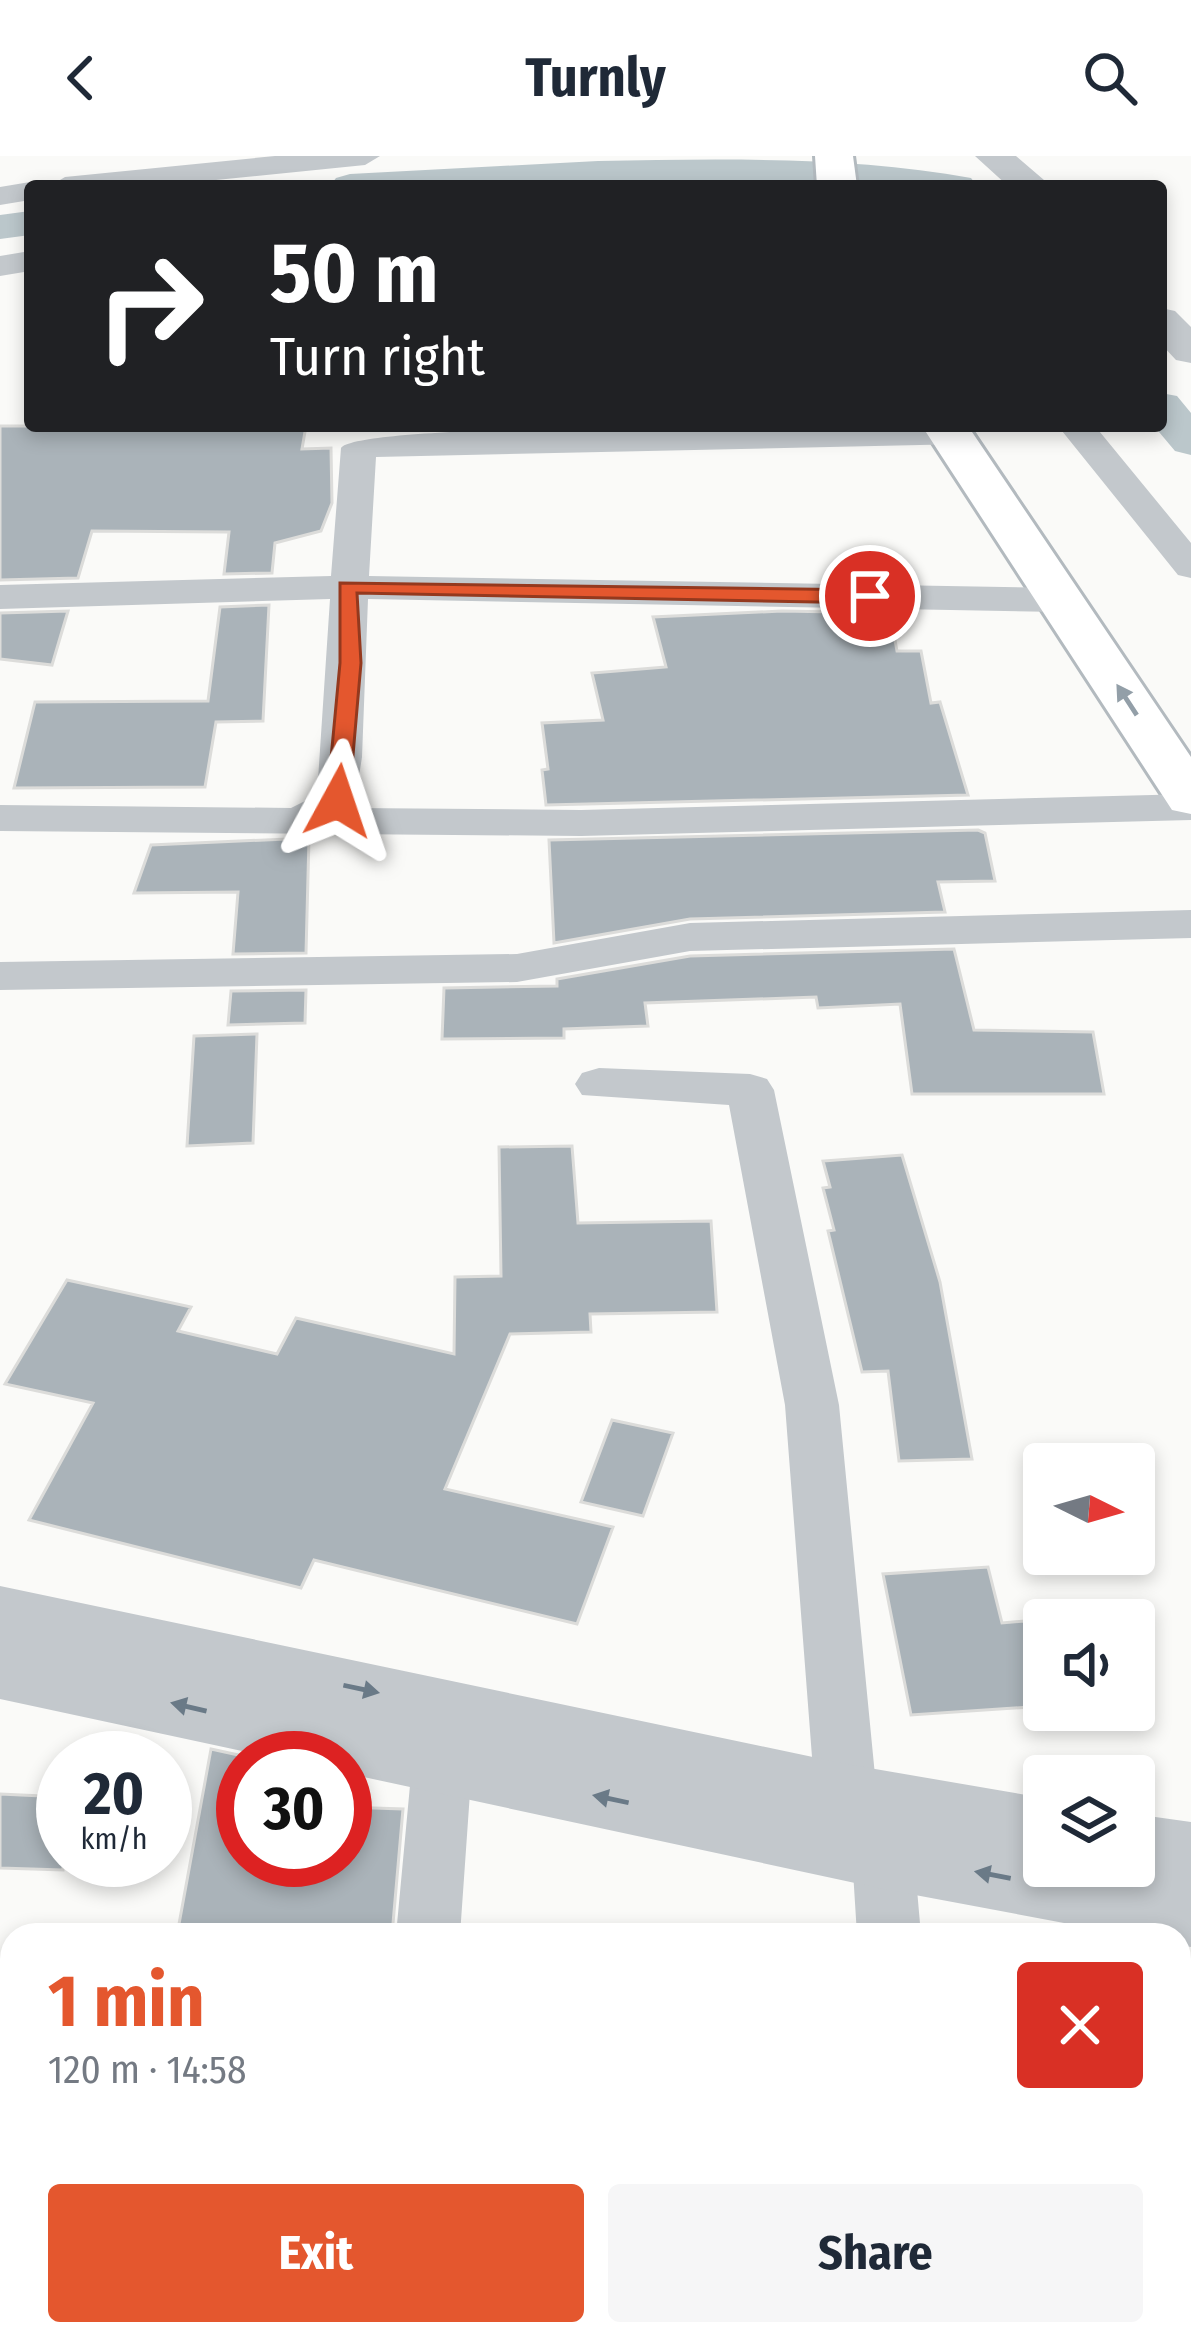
<!DOCTYPE html>
<meta charset="utf-8">
<style>
body{margin:0;font-family:"Fira Sans Condensed",sans-serif;background:#f6f6f7;color:#1f2937;height:100vh;display:flex;flex-direction:column;font-size:45px;white-space:nowrap}
*{box-sizing:border-box;margin:0}
p{font-size:39px;color:#747a83}
.icon{flex:none;width:66px;height:66px;fill:none;stroke:currentColor;stroke-width:2;stroke-linecap:round;stroke-linejoin:round}
.map{position:relative;flex:1;overflow:hidden}
.sheet{position:absolute;left:0px;top:1767px;width:1191px;height:423px;display:flex;flex-direction:column;background:#fff;border-radius:36px 36px 0 0;box-shadow:0 6px 18px #0003}
.sheet>*{flex:none}
.banner{position:absolute;left:24px;top:24px;width:1143px;height:252px;border-radius:12px;box-shadow:0 6px 18px #0003;background:#202124;color:#fff;overflow:hidden}
.needle{width:78px;rotate:95deg}
.fabs{position:absolute;left:1023px;top:1287px;display:grid;gap:24px}
.fabs a{display:grid;place-items:center;width:132px;height:132px;border-radius:12px;background:#fff;box-shadow:0 6px 18px #0003;font-size:60px}
.speed{position:absolute;left:36px;top:1575px;display:flex;gap:24px;font-size:60px;font-weight:700;text-align:center}
.speed>*{display:grid;place-content:center;width:156px;height:156px;border-radius:50%;background:#fff;box-shadow:0 6px 18px #0003;line-height:1}
.speed small{font-size:30px;font-weight:400}
.speed .limit{border:18px solid #d22;background:#fff;color:#111}
.pin{position:absolute;display:grid;place-items:center;width:102px;height:102px;color:#fff;margin:-51px;border:6px solid #fff;border-radius:50%;box-shadow:0 3px 12px #0007}
.me{position:absolute;width:132px;margin:-66px;rotate:5deg;stroke-linejoin:round;filter:drop-shadow(0 0 9px #0008)}
.turn{display:flex;align-items:center;gap:42px;height:252px;padding:0 48px;font-size:54px}
.turn .icon{width:156px;height:156px;stroke-width:2.5}
.turn b{display:block;font-size:84px;line-height:102px}
.round{display:grid;place-items:center;flex:none;width:126px;height:126px;border-radius:12px;background:#f6f6f7}
.head{display:flex;align-items:center;justify-content:space-between;height:204px;padding:0 48px}
h1{font-size:72px;font-weight:700;line-height:90px;color:#e4572e}
.button{display:flex;gap:24px;margin-top:auto;padding:24px 48px}
.button a{flex:1;height:138px;border-radius:12px;background:#e4572e;color:#fff;font-size:48px;font-weight:700;line-height:138px;text-align:center}
.button a+a{background:#f6f6f7;color:#1f2937}
header{display:flex;justify-content:space-between;align-items:center;height:156px;padding:0 48px;background:#fff;font-size:54px;font-weight:700}
.map>svg:first-child{display:block}
.lines{fill:none;stroke-linecap:round;stroke-linejoin:round}
.canal{fill:#bbc7cb;fill-rule:evenodd}
.building{fill:#aab3b9;stroke:#dcdcda;stroke-width:3}
.secondary-casing{stroke:#b3babf;stroke-width:6}
.minor{fill:#c3c8cc;fill-rule:evenodd}
.tertiary{fill:#c3c8cc;fill-rule:evenodd}
.secondary{fill:#fff;fill-rule:evenodd}
.oneway{fill:#939fa8}
.oneway2{fill:#6a7a87}
.route{fill:#e4572e;stroke:#94391e;stroke-width:3}
</style>
<header><svg class="icon" aria-label="back" viewBox="0 0 24 24"><path d="M15 5l-7 7 7 7"/></svg>Turnly<svg class="icon" aria-label="search" viewBox="0 0 24 24"><circle cx="10" cy="10" r="6"/><path d="M15 15l6 6"/></svg></header>
<div class="map">
<svg width="1191" height="2189" viewBox="0 0 1191 2189">
<rect width="100%" height="100%" fill="#fafaf8"/>
<g class="lines">
<path class="canal" d="M598 5C720 3 852 0 971 22L977 30H330L336 22 350 18Z
M30 55V79L0 83V59Z
M1161 237 1177 240 1191 257V299L1175 295 1154 270H1161Z"/>
</g>
<path class="building" d="M0 270H306L302 293 331 292 332 347 321 375 275 387 272 417 224 418 229 376 92 375 78 422 0 424Z
M269 449 263 565 216 566 205 631 14 632 35 546 208 545 220 451Z
M68 455 52 509 0 503V457Z
M782 455 890 457 897 495H921L931 547 940 546 968 639 546 649 542 614 548 613 542 567 603 564 592 517 666 511 653 461Z
M978 674 985 677 995 725 938 726 945 756 690 763 554 787 549 684Z
M309 682 306 797 233 798 238 736 134 737 151 689Z
M954 793 974 874 1093 876 1104 938H912L900 848 818 852 816 841 645 847 648 870 564 873V882L442 883 444 832 557 830V823L690 800Z
M306 834 305 867 228 869 231 835Z
M257 878 253 987 187 990 194 880Z
M572 990 578 1067 711 1065 717 1156 590 1158 591 1176 510 1178 445 1333 613 1371 577 1468 314 1404 301 1432 29 1364 93 1247 5 1228 67 1124 191 1151 178 1175 277 1198 296 1162 454 1198 455 1121 501 1120 499 991Z
M902 999 940 1126 972 1303 899 1305 888 1215 862 1216 828 1075 834 1074 823 1032 830 1031 823 1005Z
M612 1264 673 1277 643 1360 581 1346Z
M988 1411 1002 1467 1024 1465 1044 1550 911 1559 883 1418Z
M211 1593 243 1600V1704H345V1651L403 1653 392 1779H177Z
M0 1638 63 1641V1714L0 1712Z"/>
<g class="lines">
<g class="secondary-casing">
<path id="secondary" d="M815 0H853L857 30H817Z
M922 270H968L1191 601V658L1172 654Z"/>
</g>
<path class="minor" d="M275 0H380L365 9 156 30H50L65 21Z
M30 26 42 30H30V44L0 49V31Z
M30 95V115L0 120V100Z
M953 270 965 274 971 281 965 288 376 301 369 420 1060 432 1079 444 1060 456 368 443 362 601 354 652 581 654 1191 638V664L581 680 0 675V649L291 652 317 639 330 443 0 453V429L331 420 341 292C360 264 882 271 953 270Z
M1058 270H1095L1191 387V422L1178 419Z
M1191 754V782L690 795 517 826 0 834V806L517 798 690 767Z
M599 912 750 918 767 923 774 934 839 1249 877 1640 868 1659 846 1666 824 1659 815 1640 785 1249 729 949 582 939 575 928 582 917Z
M442 1582 464 1590 472 1608 460 1779H396L412 1608 420 1590Z
M883 1672 905 1680 914 1699 921 1779H857L852 1699 861 1680Z
M360 2178H432L431 2189H359Z
M883 2178H955L956 2189H884Z"/>
<path class="tertiary" d="M975 0H1016L1051 30H1008Z
M1161 152 1175 155 1191 171V207L1176 204 1161 188Z
M0 1430 846 1608 1044 1642V1710H1134V1658L1191 1666V1791L1179 1789V1779H1128L883 1733 345 1617V1602H275L0 1543Z"/>
<use href="#secondary" class="secondary"/>
</g>
<defs><path id="oneway-solid" d="M-6-.8H1V-3.2L6.5 0L1 3.2V.8H-6Z" transform="scale(3)"/></defs>
<use class="oneway" href="#oneway-solid" transform="translate(1127 544) rotate(-123)"/>
<g class="oneway2">
<use href="#oneway-solid" transform="translate(361 1533) rotate(12)"/>
<use href="#oneway-solid" transform="translate(189 1551) rotate(-167)"/>
<use href="#oneway-solid" transform="translate(611 1643) rotate(-168)"/>
<use href="#oneway-solid" transform="translate(993 1719) rotate(-169)"/>
</g>
<path class="route" d="M340 427 870 434 881 440 870 447 357 437 361 507 349 645 338 652 327 645 340 507Z"/>
</svg>
<div class="fabs">
<a><svg class="needle" viewBox="-14 -14 28 28"><path d="M0-13l5 13h-10z" fill="#e53935"/><path d="M0 13l5-13h-10z" fill="#747a83"/></svg></a>
<a><svg class="icon" aria-label="sound" viewBox="0 0 24 24"><path d="M4 9h4l5-4v14l-5-4H4zM17 9q2 3 0 6"/></svg></a>
<a><svg class="icon" aria-label="layers" viewBox="0 0 24 24"><path d="M12 4l9 5-9 5-9-5zM3 14l9 5 9-5"/></svg></a>
</div>
<div class="speed"><div>20<small>km/h</small></div><div class="limit">30</div></div>
<div class="pin" style="left:870px;top:440px;background:#d93025"><svg class="icon" aria-label="arrive" viewBox="0 0 24 24"><path d="M6 21V4h12l-3 4 3 4H6"/></svg></div>
<svg class="me" style="left:338px;top:645px" viewBox="-20 -20 40 40"><path d="M0-17L14 15 0 8-14 15z" fill="#e4572e" stroke="#fff" stroke-width="4"/></svg>
<div class="banner">
<div class="turn"><svg class="icon" aria-label="right" viewBox="0 0 24 24"><path d="M7 20v-9h11M14 6l5 5-5 5"/></svg><div><b>50 m</b>Turn right</div></div>
</div>
<section class="sheet">
<div class="head"><div><h1>1 min</h1><p>120 m · 14:58</p></div><a class="round" style="background:#d93025;color:#fff"><svg class="icon" aria-label="close" viewBox="0 0 24 24"><path d="M6 6l12 12M18 6L6 18"/></svg></a></div>
<div class="button"><a>Exit</a><a>Share</a></div>
</section>
</div>
